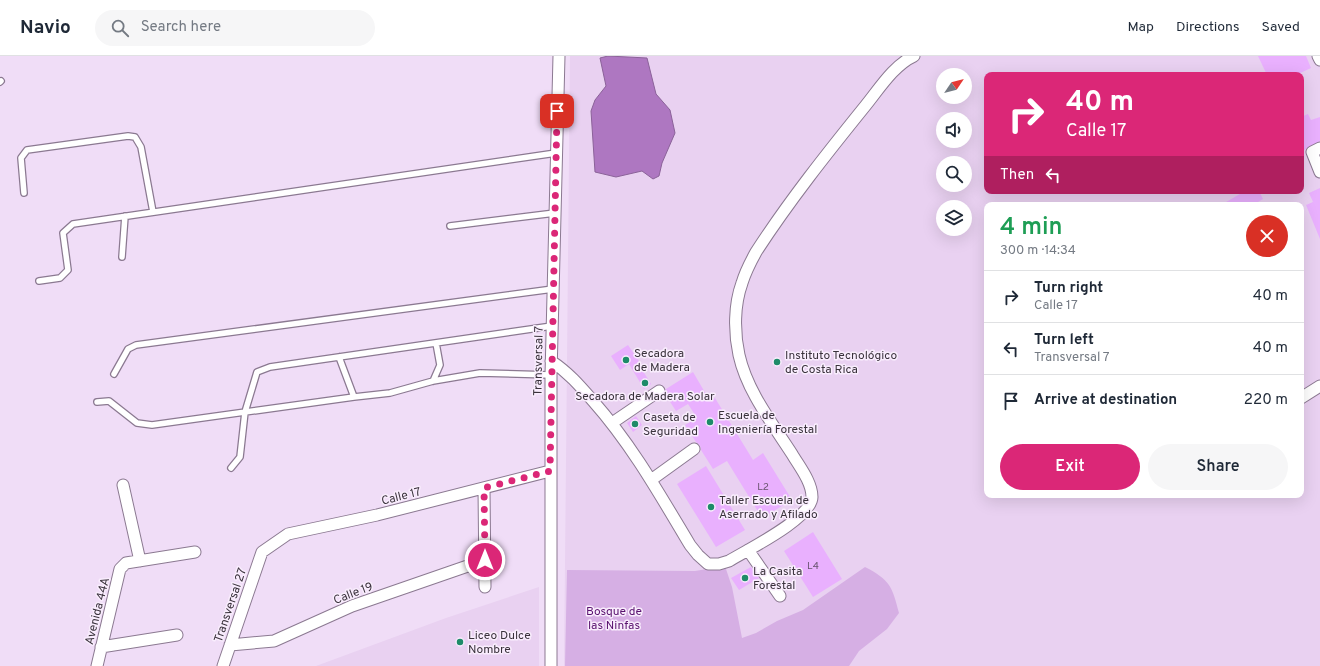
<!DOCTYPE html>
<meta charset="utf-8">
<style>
body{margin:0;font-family:Overpass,sans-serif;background:#f6f6f7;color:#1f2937;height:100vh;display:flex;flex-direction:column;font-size:15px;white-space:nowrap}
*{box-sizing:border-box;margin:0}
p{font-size:13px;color:#747a83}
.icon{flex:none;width:22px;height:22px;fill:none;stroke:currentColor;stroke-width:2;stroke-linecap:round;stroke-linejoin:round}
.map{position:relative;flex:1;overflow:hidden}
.side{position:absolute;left:984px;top:146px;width:320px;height:296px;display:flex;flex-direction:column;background:#fff;border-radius:8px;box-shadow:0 4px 16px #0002}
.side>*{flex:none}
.guide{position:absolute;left:984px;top:16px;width:320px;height:122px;border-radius:8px;box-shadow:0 4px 16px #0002;background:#db2777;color:#fff;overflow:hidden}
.needle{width:26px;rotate:55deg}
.fabs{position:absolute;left:936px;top:12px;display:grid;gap:8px}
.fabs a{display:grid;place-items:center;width:36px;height:36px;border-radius:50%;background:#fff;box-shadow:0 4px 16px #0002;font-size:20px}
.pin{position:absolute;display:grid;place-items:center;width:34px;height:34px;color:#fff;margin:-17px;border-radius:8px;box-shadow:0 2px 6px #0006}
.me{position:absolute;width:44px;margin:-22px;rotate:0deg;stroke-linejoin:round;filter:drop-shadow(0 0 3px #0008)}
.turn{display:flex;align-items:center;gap:14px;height:84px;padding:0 16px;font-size:18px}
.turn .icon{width:52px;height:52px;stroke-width:2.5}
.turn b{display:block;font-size:28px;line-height:34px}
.then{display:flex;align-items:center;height:38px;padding:0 16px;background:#0003;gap:8px;font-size:15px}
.round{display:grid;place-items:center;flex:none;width:42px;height:42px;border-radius:21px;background:#f6f6f7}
.head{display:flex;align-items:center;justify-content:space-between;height:68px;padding:0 16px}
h1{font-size:24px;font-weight:600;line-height:30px;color:#1e9e55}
.cta{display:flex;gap:8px;margin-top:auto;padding:8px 16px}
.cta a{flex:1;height:46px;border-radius:24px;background:#db2777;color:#fff;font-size:16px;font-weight:600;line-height:46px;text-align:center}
.cta a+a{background:#f6f6f7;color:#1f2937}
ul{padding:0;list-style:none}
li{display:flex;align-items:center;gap:12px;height:52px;padding:0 16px;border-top:1px solid #e0e1e3}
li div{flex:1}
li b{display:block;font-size:15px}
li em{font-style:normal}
header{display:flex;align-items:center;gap:24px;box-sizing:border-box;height:56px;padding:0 20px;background:#fff;border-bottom:1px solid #e0e1e3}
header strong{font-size:19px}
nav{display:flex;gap:22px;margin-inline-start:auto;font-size:14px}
.search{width:280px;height:36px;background:#f6f6f7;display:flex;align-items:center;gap:10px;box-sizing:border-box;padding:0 14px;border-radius:22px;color:#747a83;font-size:15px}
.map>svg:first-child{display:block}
.built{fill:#e9d1f1;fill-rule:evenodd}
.green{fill:#d6afe4}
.water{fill:#ae77c1;stroke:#8b6299}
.building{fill:#e9b0fe}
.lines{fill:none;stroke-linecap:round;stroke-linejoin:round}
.lane-casing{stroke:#8b7991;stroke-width:8}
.street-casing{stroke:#8b7991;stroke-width:13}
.lane{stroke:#fff;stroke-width:5.5}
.street{stroke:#fff;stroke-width:11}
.route{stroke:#db2777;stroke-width:7;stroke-dasharray:0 12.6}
.poi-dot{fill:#1e8b69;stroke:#f9edfd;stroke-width:1.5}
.labels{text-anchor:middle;stroke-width:3;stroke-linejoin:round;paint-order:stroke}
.number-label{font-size:10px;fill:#66526c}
.poi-label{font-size:12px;fill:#3a323c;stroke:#f9edfd;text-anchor:start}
.street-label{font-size:12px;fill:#3a323c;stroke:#f9edfd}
.park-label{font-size:12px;fill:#5a126f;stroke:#f9edfd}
</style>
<header>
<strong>Navio</strong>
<div class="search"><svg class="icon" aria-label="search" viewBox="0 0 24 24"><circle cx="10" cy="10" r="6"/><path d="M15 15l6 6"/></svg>Search here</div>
<nav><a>Map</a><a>Directions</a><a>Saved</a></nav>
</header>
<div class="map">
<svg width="1320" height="610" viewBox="0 0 1320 610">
<rect width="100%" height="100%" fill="#f0ddf7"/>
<path class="built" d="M570 0H1320V610H564ZM943 19H965V41H943ZM987 19H1301V135H987ZM943 63H965V85H943ZM943 107H965V129H943ZM987 149H1301V439H987ZM943 151H965V173H943Z
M539 531V610H316L446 562Z"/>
<path class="green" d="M725 510 732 531 742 582 756 577 777 565 803 554 865 511C890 524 892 530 899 557L887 573 859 595 849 610H565L567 514 695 515Z"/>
<path class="water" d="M608 0 647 2 656 38 670 54 675 77 662 107 659 120 653 123 642 115 616 121 595 116 591 55 595 44 606 30 600 2Z"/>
<path class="building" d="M1258 0H1306L1311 12 1296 19H1267Z
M1308 58 1311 64 1320 61V85L1301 96V61Z
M1320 132V183L1306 149 1313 146 1309 137Z
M1245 135H1259L1263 143 1253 149H1221Z
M628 289 645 314 643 315 651 328 644 333 629 308 620 314 611 300Z
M693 316 710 345 715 342 753 404 763 397 792 444 762 462 727 405 713 413 701 394 700 389 696 386 685 369 697 362 688 348 676 355 665 338 666 333Z
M636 360 642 369 633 376 627 367Z
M706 410 745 474 716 491 677 428Z
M813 476 842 523 813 541 784 495Z
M751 511 759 522 739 534 731 522Z"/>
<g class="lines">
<g class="lane-casing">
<path id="lane" d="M0 26 1 25
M24 137 21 102 27 94 128 80 135 81 141 91 153 156
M450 170 555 157
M122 201 125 160
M39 225 60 222 68 214 63 177 73 168 556 97
M339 301 354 341
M114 318 128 293 136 289 553 233
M433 325 440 309 436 287
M97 346 109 345 137 367 152 369 354 341 390 337 433 325 480 317 551 319
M231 412 240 401 245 356 257 316 270 311 552 270"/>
</g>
<g class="street-casing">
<path id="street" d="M1318 0 1320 4
M1320 92 1312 96 1320 116
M551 305C568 316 580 330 593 345 632 389 660 439 690 489L698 499 708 508H719L729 505C747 494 812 462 812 441 812 426 799 410 792 398 772 367 747 335 739 299 734 276 734 249 742 227 745 217 751 205 756 196 789 145 828 96 866 49 879 33 894 9 914 0
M1301 342 1320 330
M612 367 659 335
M651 424 694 393
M123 429 140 505
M484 432 485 531
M748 494 780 540
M230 589 274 585 352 550 485 504
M101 591 177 579
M97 610 120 513 126 507 195 496
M223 610 262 496 288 478 377 459 550 415
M551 610V319L559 0"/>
</g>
<use href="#lane" class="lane"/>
<use href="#street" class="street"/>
</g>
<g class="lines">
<path class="route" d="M485 504 484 432 550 415 557 55"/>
</g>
<g class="poi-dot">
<circle cx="626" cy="304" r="4"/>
<circle cx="777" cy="306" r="4"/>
<circle cx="645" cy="327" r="4"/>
<circle cx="710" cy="366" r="4"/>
<circle cx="635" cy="368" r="4"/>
<circle cx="711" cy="451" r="4"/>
<circle cx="745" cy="522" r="4"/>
<circle cx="460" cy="586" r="4"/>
</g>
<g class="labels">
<g class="number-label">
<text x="763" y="434">L2</text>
<text x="813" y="513">L4</text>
</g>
<g class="poi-label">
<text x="634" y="301">Secadora<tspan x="634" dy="14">de Madera</tspan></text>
<text x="785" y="303">Instituto Tecnológico<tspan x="785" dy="14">de Costa Rica</tspan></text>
<text x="645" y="344" text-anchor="middle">Secadora de Madera Solar</text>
<text x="718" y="363">Escuela de<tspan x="718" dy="14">Ingeniería Forestal</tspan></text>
<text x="643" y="365">Caseta de<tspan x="643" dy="14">Seguridad</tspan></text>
<text x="719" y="448">Taller Escuela de<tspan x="719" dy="14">Aserrado y Afilado</tspan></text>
<text x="753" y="519">La Casita<tspan x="753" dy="14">Forestal</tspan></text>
<text x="468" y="583">Liceo Dulce<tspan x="468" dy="14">Nombre</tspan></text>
</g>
<g class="street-label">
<text transform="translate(538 305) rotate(-89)" y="4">Transversal 7</text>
<text transform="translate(401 440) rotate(-14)" y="4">Calle 17</text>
<text transform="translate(353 537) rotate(-21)" y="4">Calle 19</text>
<text transform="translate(230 549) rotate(-71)" y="4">Transversal 27</text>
<text transform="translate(97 555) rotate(-76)" y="4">Avenida 44A</text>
</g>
<g class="park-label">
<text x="614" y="559">Bosque de<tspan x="614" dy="14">las Ninfas</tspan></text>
</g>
</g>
</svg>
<div class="fabs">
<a><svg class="needle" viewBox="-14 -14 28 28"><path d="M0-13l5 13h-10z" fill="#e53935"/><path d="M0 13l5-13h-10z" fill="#747a83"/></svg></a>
<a><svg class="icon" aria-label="sound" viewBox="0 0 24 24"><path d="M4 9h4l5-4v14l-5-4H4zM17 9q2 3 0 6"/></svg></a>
<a><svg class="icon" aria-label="search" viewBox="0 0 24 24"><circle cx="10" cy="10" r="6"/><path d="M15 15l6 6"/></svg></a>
<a><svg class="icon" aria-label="layers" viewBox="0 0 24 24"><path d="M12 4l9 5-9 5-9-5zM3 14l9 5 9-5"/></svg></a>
</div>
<div class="pin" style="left:557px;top:55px;background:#d93025"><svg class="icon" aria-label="arrive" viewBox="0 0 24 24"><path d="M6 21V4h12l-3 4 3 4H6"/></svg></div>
<svg class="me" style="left:485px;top:504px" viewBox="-20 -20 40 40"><circle r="17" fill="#db2777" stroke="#fff" stroke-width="3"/><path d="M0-11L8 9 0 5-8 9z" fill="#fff"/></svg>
<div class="guide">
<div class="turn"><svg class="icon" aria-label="right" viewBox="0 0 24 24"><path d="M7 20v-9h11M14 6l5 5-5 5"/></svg><div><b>40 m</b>Calle 17</div></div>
<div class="then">Then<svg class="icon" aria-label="left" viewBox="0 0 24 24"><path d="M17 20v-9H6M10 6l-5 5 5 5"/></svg></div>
</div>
<section class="side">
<div class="head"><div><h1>4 min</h1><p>300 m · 14:34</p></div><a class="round" style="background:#d93025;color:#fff"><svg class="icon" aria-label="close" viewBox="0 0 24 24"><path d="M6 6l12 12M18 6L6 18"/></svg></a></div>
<ul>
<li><svg class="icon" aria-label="right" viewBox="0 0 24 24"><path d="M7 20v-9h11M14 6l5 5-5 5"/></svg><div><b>Turn right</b><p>Calle 17</p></div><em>40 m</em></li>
<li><svg class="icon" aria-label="left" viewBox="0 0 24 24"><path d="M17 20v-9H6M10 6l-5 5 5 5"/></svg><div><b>Turn left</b><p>Transversal 7</p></div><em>40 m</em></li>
<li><svg class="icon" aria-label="arrive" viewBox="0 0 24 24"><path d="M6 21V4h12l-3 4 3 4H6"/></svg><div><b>Arrive at destination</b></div><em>220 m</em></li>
</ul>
<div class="cta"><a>Exit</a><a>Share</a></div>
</section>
</div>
